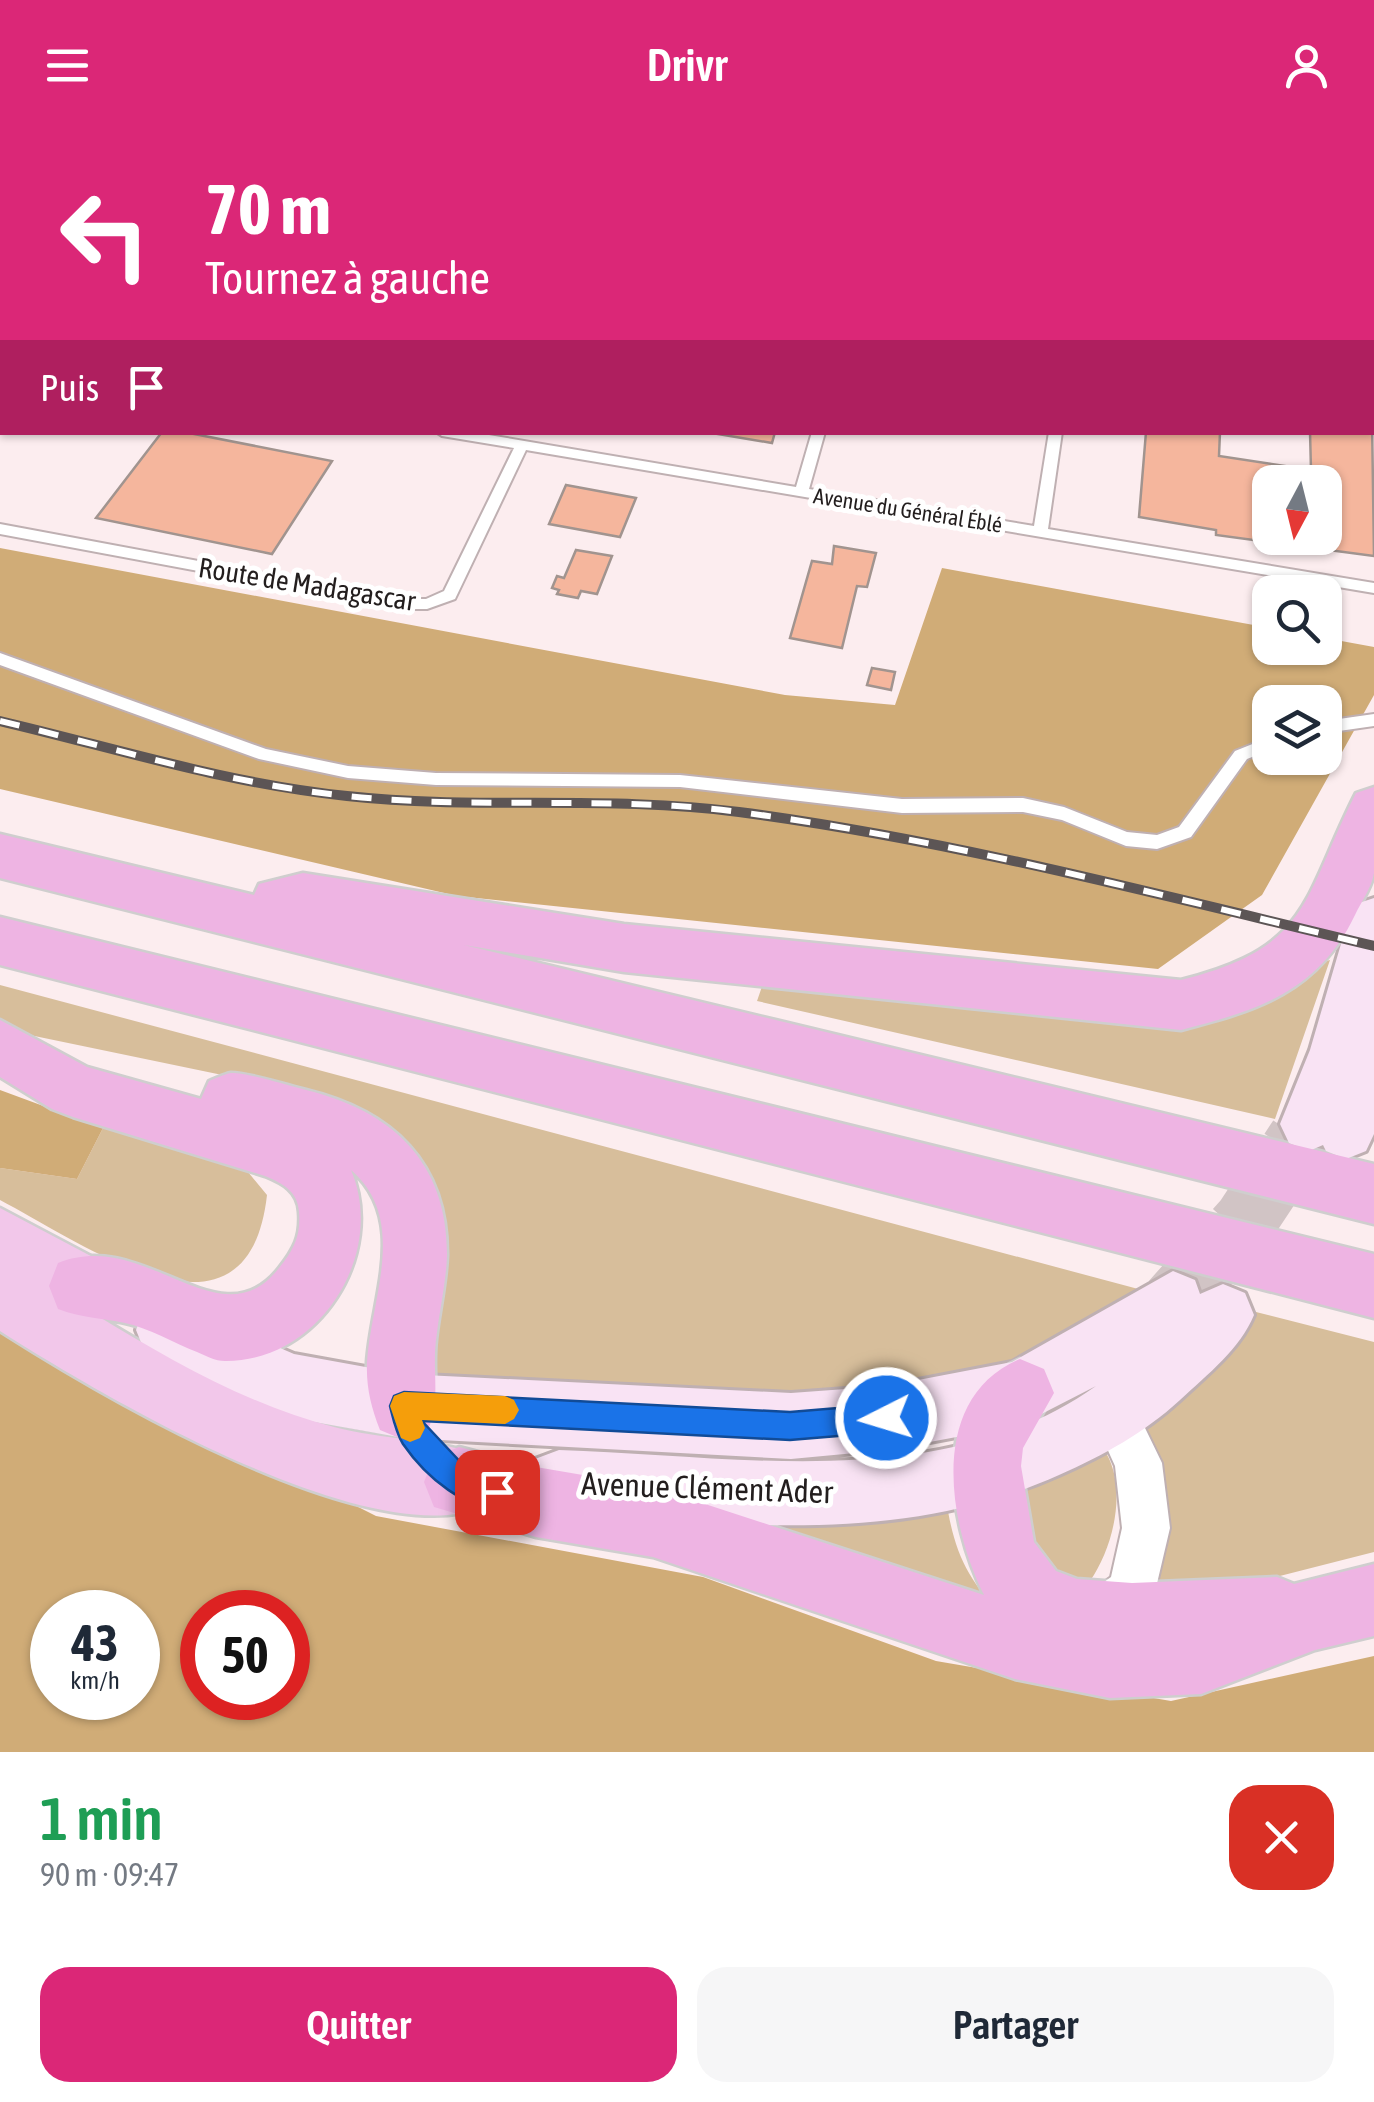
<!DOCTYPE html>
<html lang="fr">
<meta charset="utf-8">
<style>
body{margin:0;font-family:"Asap Condensed",sans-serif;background:#f6f6f7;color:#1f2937;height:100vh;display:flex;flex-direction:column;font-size:38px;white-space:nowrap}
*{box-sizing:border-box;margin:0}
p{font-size:32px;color:#747a83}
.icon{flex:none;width:55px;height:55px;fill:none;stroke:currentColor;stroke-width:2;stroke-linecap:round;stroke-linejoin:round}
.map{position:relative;height:1622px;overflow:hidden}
.drawer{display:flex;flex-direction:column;background:#fff;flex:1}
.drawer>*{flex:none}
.banner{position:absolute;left:0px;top:0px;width:1375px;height:305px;box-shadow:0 2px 8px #0004;background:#db2777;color:#fff;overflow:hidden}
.needle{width:65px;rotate:187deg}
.fabs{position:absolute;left:1252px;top:335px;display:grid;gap:20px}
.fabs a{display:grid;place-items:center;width:90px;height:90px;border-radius:20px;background:#fff;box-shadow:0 2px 8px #0004;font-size:50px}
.speed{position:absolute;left:30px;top:1460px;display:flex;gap:20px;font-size:50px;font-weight:700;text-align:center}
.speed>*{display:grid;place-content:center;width:130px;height:130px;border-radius:50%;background:#fff;box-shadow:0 2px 8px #0004;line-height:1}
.speed small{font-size:25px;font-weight:400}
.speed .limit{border:15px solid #d22;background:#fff;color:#111}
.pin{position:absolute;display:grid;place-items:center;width:85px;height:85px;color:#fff;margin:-42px;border-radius:20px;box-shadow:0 5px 15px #0006}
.me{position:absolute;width:110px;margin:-55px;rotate:265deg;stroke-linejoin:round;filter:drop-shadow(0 0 8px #0008)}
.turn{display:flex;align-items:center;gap:35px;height:210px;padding:0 40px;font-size:45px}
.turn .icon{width:130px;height:130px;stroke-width:2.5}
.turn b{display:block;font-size:70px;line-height:85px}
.then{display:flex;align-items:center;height:95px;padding:0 40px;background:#0003;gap:20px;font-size:38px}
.round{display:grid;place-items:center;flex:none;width:105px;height:105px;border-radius:30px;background:#f6f6f7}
.head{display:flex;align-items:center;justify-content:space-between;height:170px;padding:0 40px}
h1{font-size:60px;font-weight:600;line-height:75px;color:#1e9e55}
.button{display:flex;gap:20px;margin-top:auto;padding:20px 40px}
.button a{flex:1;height:115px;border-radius:30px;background:#db2777;color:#fff;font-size:40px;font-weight:600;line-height:115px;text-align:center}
.button a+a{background:#f6f6f7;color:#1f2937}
header{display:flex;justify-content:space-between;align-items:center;height:130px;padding:0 40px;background:#db2777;color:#fff;font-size:45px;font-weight:600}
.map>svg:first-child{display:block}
.green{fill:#d7be9b}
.forest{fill:#d0ac77;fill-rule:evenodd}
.building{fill:#f5b69d;stroke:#a1948f;stroke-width:2.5;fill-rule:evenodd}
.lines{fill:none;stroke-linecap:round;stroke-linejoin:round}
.secondary-tunnel{stroke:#d1c4c5;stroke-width:64;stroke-dasharray:64 32;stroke-linecap:butt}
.service-casing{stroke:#bfb0b2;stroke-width:4}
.minor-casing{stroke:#bfb0b2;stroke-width:4}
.secondary-casing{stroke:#bfb0b2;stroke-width:6}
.primary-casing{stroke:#cfcece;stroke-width:5}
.trunk-casing{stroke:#cfcece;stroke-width:5}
.service{fill:#fff;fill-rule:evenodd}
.minor{fill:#fff;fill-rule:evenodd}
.secondary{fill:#f9e3f4;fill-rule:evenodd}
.primary{fill:#f2c7ea;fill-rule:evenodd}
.trunk{fill:#eeb4e3;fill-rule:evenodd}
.rail-casing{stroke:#5c5555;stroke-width:10}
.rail{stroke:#fff;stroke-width:6;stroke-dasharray:20;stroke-linecap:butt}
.route{fill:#1a73e8;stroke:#114b97;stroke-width:2.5}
.slow{fill:#f59e0b}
.labels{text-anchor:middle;stroke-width:10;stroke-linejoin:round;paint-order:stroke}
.far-street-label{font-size:22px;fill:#231e1e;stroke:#fff}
.street-label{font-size:28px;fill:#231e1e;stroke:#fff}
.near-street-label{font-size:32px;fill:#231e1e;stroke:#fff}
</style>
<header><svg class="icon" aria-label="menu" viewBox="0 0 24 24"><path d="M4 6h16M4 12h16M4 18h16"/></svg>Drivr<svg class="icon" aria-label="person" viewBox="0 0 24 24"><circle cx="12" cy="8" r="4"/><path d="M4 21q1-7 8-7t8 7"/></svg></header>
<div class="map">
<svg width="1374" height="1622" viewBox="0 0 1374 1622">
<rect width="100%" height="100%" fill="#fcedef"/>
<path class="green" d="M1330 830 1275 989 757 871 766 845 1132 886Z
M0 855 1142 1160 1061 1208 995 1238 899 1269 410 1260 386 1000 329 967 20 903 0 894Z
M103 998 248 1042 267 1065C248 1233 84 1114 0 1070V1038L77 1049Z
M1252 1181 1374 1212V1422L1260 1451 1145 1470 1140 1301Z
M1094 1308C1132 1342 1116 1414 1090 1451H1044L1000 1353Z
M946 1369C954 1422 967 1450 1005 1488L693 1373Z"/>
<path class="forest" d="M0 418 785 565 895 575 942 438 1270 498V518H1325V508L1374 517V565L1262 765 1158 839 457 766 0 659ZM1270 572H1325V628H1270Z
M0 960 103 998 77 1049 0 1038Z
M0 1196 376 1386 703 1447 936 1531 1171 1571 1374 1526V1622H0ZM52 1482H138V1568H52ZM202 1482H288V1568H202Z"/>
<path class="building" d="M1372 289 1374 426 1216 405V400L1139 387 1146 302H1220L1219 326 1311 340 1310 302H1372ZM1270 352H1325V408H1270Z
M162 302H184L332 331 272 424 96 388Z
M706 302H775L772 313Z
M566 355 636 368 620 407 549 394Z
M834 416 876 423 867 457 857 456 842 518 790 508 812 431 832 434Z
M576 420 612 426 597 464 581 461 578 468 557 464 559 460 552 458 557 446 564 448Z
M872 538 895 542 891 560 867 555Z"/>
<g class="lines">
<path class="secondary-tunnel" d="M1173 1172 1246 1090 1300 1008"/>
<g class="service-casing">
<path id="service" d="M940 0H971L972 2H942Z
M1138 0H1167L1168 2H1140Z
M1260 0H1270V2H1260Z
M1372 31H1374V38H1372Z
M0 224H2V232H0Z
M1372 227H1374V235H1372Z
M1372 262H1374V270H1372Z
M436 302H471L796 357 812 302H825L809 359 1034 396 1049 302H1062L1048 399 1374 453V463L526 320 455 469 427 479H402L0 404V394L402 469H426L444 461 514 318 442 306Z
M0 523 266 619 348 636 436 643 680 645 902 669 1023 668 1064 677 1127 702 1157 705 1179 697 1235 621 1270 607V620L1247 629 1191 707 1157 719 1126 716 1062 690 1023 682 902 683 680 657 436 655 348 648 259 629 0 535Z
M1374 584V596L1325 603V591Z"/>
</g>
<g class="minor-casing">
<path id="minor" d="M1114 1260 1130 1267 1162 1333 1170 1398 1151 1479 1118 1504 1100 1511 1082 1504 1075 1486 1082 1468 1111 1447 1122 1398 1115 1336 1091 1283 1098 1267Z"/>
</g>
<g class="secondary-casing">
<path id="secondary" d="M1374 768V1004L1366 1021 1346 1029 1326 1021 1323 1015 1309 1021 1289 1013 1280 994 1310 920 1348 790 1356 774Z
M1173 1141 1195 1150 1200 1164 1223 1154 1245 1163 1254 1185C1240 1219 1208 1244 1180 1270 1144 1303 1104 1325 1059 1345 893 1419 734 1391 559 1386L535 1377 526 1353 535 1329 559 1320C733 1325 943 1365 1096 1256L1020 1295 887 1320 791 1329 404 1308 292 1288 145 1222 136 1200 145 1178 167 1169 294 1224 404 1244 791 1263 887 1256 1012 1232Z"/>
</g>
<g class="primary-casing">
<path id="primary" d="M0 1078 104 1133 113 1156 104 1179 93 1183C168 1229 248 1275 334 1297 383 1310 437 1308 484 1327L494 1352 484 1377C368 1424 99 1264 0 1201Z"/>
</g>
<g class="trunk-casing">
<path id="trunk" d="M1374 657C1374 685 1374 716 1374 743 1372 757 1361 772 1355 785 1318 862 1258 880 1181 900L624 842 464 815 1374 1034V1094L0 748V704L254 765 259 754 303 743 624 794 1181 850C1312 817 1302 769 1356 663Z
M0 787 1374 1124V1188L0 835Z
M0 890 87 937 201 969 209 951C215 949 224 944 231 943 249 943 286 955 306 960 392 981 448 1032 447 1126 446 1154 439 1182 436 1210 432 1243 441 1269 428 1300L404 1310 380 1300C371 1277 366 1257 367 1232 371 1168 409 1090 351 1040 387 1124 319 1232 225 1231 215 1231 206 1226 197 1222 174 1213 149 1198 125 1193 102 1188 81 1188 58 1179L49 1156 58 1133C145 1097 220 1214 279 1138 294 1119 301 1106 299 1082 298 1061 282 1053 265 1046L73 987 52 979 0 947Z
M1020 1229 1044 1239 1054 1263 1023 1318 1021 1336 1034 1412 1056 1441 1077 1449 1132 1453 1277 1447 1294 1454 1374 1434V1506L1315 1520 1201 1564 1110 1568 1015 1549 653 1427 536 1407 434 1377 424 1352 434 1327 459 1317 536 1337 653 1357 984 1465C948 1393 927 1268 1020 1229Z"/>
</g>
<use href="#service" class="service"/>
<use href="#minor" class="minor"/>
<use href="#secondary" class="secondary"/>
<use href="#primary" class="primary"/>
<use href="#trunk" class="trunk"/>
<g class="rail-casing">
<path id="rail" d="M0 591C115 618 229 654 347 666 477 680 609 665 739 682 953 710 1164 766 1374 816"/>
</g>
<use href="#rail" class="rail"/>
</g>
<path class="route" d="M404 1262 790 1282 886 1274 896 1278 901 1288 896 1298 886 1302 790 1310 422 1291 467 1339 507 1352 512 1362 507 1372C469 1388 423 1343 403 1314 396 1303 393 1288 390 1276L394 1266Z"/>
<path class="slow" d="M404 1262 505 1266 514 1270 519 1280 514 1289 505 1294 422 1290 425 1298 420 1308 410 1312 401 1308 390 1276 394 1266Z"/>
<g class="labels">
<g class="far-street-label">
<text transform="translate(908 380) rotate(9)" y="8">Avenue du Général Éblé</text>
</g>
<g class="street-label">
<text transform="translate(307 454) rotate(9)" y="10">Route de Madagascar</text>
</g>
<g class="near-street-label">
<text transform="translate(707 1358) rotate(2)" y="11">Avenue Clément Ader</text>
</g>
</g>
</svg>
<div class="fabs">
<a><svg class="needle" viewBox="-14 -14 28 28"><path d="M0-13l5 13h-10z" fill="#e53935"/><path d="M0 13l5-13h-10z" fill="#747a83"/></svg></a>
<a><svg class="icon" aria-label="search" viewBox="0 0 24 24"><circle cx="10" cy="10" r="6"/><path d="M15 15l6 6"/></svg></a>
<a><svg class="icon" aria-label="layers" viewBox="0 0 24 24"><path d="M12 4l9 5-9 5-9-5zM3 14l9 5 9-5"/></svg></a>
</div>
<div class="speed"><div>43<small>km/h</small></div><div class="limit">50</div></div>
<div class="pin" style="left:497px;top:1362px;background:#d93025"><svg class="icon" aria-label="arrive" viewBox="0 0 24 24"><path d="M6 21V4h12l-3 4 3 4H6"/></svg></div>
<svg class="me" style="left:886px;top:1288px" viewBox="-20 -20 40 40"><circle r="17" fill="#1a73e8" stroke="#fff" stroke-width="3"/><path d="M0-11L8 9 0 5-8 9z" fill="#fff"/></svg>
<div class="banner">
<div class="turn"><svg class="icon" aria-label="left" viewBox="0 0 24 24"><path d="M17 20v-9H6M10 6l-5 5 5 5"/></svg><div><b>70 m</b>Tournez à gauche</div></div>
<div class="then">Puis<svg class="icon" aria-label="arrive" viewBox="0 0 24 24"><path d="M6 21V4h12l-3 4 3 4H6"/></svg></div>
</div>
</div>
<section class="drawer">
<div class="head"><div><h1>1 min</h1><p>90 m · 09:47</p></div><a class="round" style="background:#d93025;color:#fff"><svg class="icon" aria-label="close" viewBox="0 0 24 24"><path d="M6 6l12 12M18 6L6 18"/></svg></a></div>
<div class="button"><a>Quitter</a><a>Partager</a></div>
</section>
